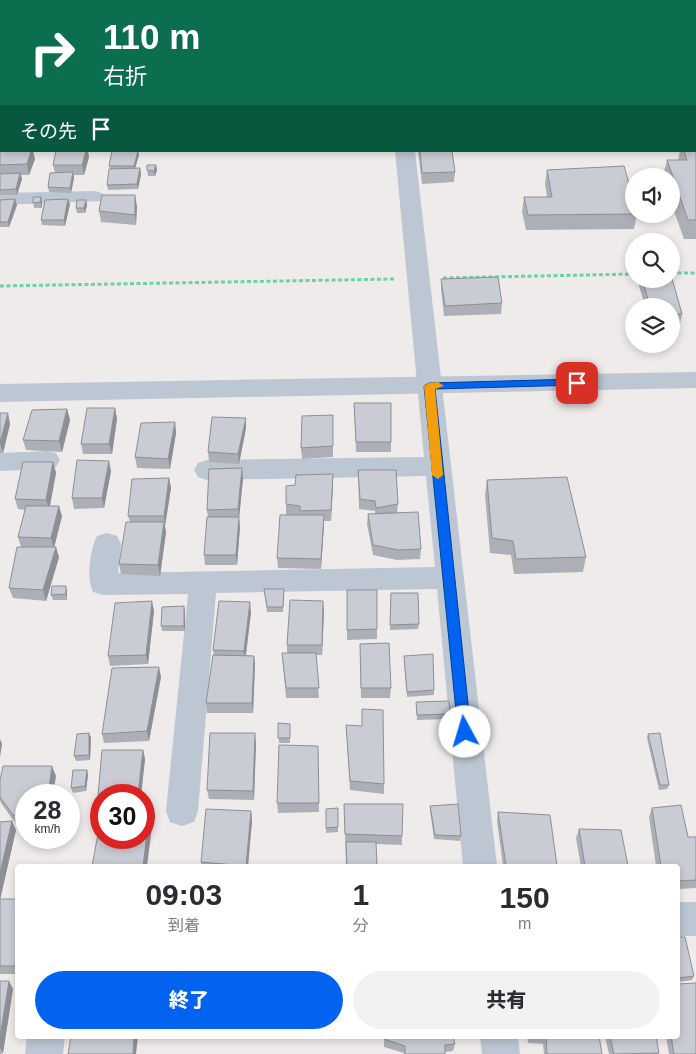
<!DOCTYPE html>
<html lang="ja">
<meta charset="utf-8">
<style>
body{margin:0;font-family:Helvetica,"Noto Sans JP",sans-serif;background:#f2f2f3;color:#2b2b33;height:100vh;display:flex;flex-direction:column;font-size:19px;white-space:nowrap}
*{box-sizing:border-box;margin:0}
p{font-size:16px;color:#7c7c81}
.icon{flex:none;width:28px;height:28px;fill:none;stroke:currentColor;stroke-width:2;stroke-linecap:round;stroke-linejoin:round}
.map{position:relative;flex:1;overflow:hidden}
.sheet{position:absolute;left:15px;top:864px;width:665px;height:175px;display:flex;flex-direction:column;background:#fff;border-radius:5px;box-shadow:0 2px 8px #0003}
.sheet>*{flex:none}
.hud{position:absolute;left:0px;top:0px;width:696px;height:152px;box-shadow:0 2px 8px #0003;background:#0b6e4f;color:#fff;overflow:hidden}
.fabs{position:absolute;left:625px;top:168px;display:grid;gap:10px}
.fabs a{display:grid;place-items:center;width:55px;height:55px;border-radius:50%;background:#fff;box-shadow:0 2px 8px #0003;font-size:25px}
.speed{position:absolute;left:15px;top:784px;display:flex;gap:10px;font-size:25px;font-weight:700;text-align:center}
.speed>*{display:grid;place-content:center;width:65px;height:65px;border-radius:50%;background:#fff;box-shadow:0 2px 8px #0003;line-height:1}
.speed small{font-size:12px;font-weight:400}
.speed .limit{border:8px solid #d22;background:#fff;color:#111}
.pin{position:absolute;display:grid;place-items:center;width:42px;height:42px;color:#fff;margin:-21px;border-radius:10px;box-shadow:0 2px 8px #0006}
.me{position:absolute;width:55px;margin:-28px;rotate:354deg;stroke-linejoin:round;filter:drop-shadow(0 0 4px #0008)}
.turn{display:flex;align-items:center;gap:18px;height:105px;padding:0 20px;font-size:22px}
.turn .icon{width:65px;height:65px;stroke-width:2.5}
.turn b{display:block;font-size:35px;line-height:42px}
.then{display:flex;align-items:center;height:48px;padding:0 20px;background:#0003;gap:10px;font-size:19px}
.eta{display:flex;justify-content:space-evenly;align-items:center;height:85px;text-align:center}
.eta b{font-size:30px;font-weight:800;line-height:35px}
.cta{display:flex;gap:10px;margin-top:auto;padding:10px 20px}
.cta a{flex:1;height:58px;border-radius:30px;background:#0263f0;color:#fff;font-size:20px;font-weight:800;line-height:58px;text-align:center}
.cta a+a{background:#f2f2f3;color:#2b2b33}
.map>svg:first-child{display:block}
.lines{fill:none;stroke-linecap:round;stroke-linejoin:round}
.path{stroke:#66d5a2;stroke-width:3;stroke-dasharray:4 2.5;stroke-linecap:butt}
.minor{fill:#bcc7d3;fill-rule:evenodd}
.tertiary{fill:#bcc7d3;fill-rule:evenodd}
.wall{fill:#adafb6}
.shaded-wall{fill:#8d8f94}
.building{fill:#c9ccd4;stroke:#8d8f94}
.route{fill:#0263f0;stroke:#01409c}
.slow{fill:#f59e0b}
</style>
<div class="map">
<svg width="696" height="1054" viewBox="0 0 696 1054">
<rect width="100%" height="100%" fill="#efebea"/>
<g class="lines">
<path class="path" d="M671 273H696
M443 278 634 274
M0 286 394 279"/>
<path class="minor" d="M214 0H232V1H214Z
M381 0H399V1H381Z
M0 142 1 151 8 152 0 154Z
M395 151H415L497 866H463L437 589 216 593 198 811 194 822 182 826 170 822 166 811 188 594 103 595 93 592C86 578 90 550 97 536L107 533 117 536 121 544 118 573 435 567 426 476 207 480 198 477 194 470 198 463 207 460 424 457Z
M95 191 102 193 106 197 102 201 0 205V193Z
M47 451 56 453 60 460 56 467 47 469 0 471V453Z
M678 902H696V936H678Z
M27 1036H65L63 1054H25Z
M480 1036H518L520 1054H482Z"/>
<path class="tertiary" d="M696 372V388L0 402V384Z"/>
</g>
<path class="wall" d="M600 0H678V1H600Z
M0 93H1V123H0Z
M696 145V239H684L671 203V176H663L667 160H678L680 151H695Z
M0 149 35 159 29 175H21L22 179 17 195H0Z
M112 151H138L139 155 135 168H140L141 174 138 189 108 190 107 185 110 169 109 166Z
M418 151H452L455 172 454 182 422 184Z
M89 157 84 175H74V178L71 193 49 192 48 187 55 173 53 165Z
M156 165 157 170 155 176H148L147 170Z
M547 170 637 214 634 229 526 230 522 212 524 197H547L545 184Z
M41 197 42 203V208H34L33 203Z
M0 200 17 205 9 227H0Z
M86 200 87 205 85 213H77L76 208Z
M70 204 65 226 42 225 41 220Z
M137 206 136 225 101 222 99 211Z
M441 279 502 303 501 314 444 316 441 289Z
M641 279H671L682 314 680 324H671V306H645L639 286Z
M354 403 391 442V452H356Z
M115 408 117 419 112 454H83L81 444Z
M67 409 70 420 62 452 26 450 23 440Z
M0 413 10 424 3 453H0Z
M333 415V457L302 459 301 448Z
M175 422 176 433 170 469 137 468 135 457Z
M246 428 239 464 209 462 208 452Z
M53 462 56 473 50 506 62 516 54 547 59 557 46 601 13 598 9 588 21 547 18 537 25 510 18 509 15 499Z
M358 470 398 504 397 513 421 549 420 559 397 560 373 555 367 524 368 514H375V511L359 509Z
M111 471 104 508 74 509 72 498Z
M333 474 331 521H324L321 569 278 568 277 558 286 515V504L295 485Z
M169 478 171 488 165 526 166 532 160 576 121 574 119 564 130 522 128 516Z
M243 478 239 519 240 527 237 565H205L204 555 208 517 207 510Z
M487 480 586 557 583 572 514 574 511 555 490 553 485 495Z
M264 589H284L283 612H267Z
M347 590 377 629V639L347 640Z
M67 591V600H53L51 595Z
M391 593 419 624 418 629 390 630Z
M154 611 148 664 110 666 108 656Z
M185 611V631H162L161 626Z
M324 611 322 655H316L319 698H286L282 653H287V645Z
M251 612 246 655 254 656 255 665 253 713H207L206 703 214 655 213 650Z
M360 644 391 688 390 698H361Z
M404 656 434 690V695L407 697 404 661Z
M161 677 149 741 104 743 102 734Z
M416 702 450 714V719L417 720 416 707Z
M278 723 290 724V743H279Z
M346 725 384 784V794L350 790Z
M89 733 91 738 90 760 76 761 74 756Z
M648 734 669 785 667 789 659 790 647 738Z
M256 743 254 800 209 799 207 790Z
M318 746 319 812 278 813 277 803Z
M102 750H143L145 759 141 795H101V817H100L97 808Z
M87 770 88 775 86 791 73 793 71 788Z
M56 776 26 795V824H16L1 803 0 800V780Z
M344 804 402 836V845L376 844 377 866H346Z
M430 806 461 836 460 841 434 839 430 810Z
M338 808V832L326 833V809Z
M652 808 688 837H696V888L678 889V866H656L649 817Z
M251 811 252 821 248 866H201V862Z
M498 812 557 866H503L497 821Z
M0 822 16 830 0 899H18V974H0Z
M579 829 628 866H581L576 838Z
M678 937 694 976 692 980 678 982Z
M0 981 13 989 3 1053 0 1054Z
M384 1036 455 1044 453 1051 445 1052V1054H404V1053L384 1047Z
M527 1036H599L602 1054H544L543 1044 528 1043Z
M605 1036H656L659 1053 658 1054H609Z
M666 1036H678L696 1054H669Z"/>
<path class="shaded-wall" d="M31 151H33L35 159 29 175 27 164Z
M86 151H88L89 157 84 175 82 165Z
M138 151 139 155 134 172V166Z
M156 165 157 170 155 176 154 171Z
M140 168 141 174 138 189 137 184Z
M73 172 74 178 71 193 70 188Z
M20 173 22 179 17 195 16 189Z
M135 195 137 206 136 225 135 215Z
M41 197 42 203V208L40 202Z
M15 199 17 205 9 227 8 222Z
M68 199 70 204 65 226 64 220Z
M86 200 87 205 85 213 84 208Z
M115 408 117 419 112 454 109 444Z
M67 409 70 420 62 452 59 441Z
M8 413 10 424 3 453 0 443Z
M246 418V428L239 464 238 454Z
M175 422 176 433 170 469 168 459Z
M109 461 111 471 104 508 102 498Z
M53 462 56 473 49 510 46 500Z
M242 468 243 478 239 519 240 527 237 565 236 555 239 517 238 509Z
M333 474V485L331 521V510Z
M169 478 171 488 165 526 164 516Z
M59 506 62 516 54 548 51 538Z
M324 515V525L321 569V559Z
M164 522 166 532 160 576 158 565Z
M56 547 59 557 46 601 43 590Z
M66 586 67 591V600L66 594Z
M152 601 154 611 148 664 146 655Z
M323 601 324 611 322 655V645Z
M250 602 251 612 245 661 244 651Z
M184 606 185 611V631L184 626Z
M254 656 255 665 253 713 252 703Z
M159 667 161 677 149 741 147 731Z
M89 733 91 738 90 760 89 755Z
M255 733 256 743 254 800 253 791Z
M0 739 2 744 0 757Z
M143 750 145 759 141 795H138Z
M52 766 56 776 53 795H48Z
M87 770 88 775 86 791 85 786Z
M251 811 252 821 248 866H246Z
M149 818 152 827 147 866H143Z
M12 821 16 830 0 900V873Z
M18 941V972L15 966Z
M9 981 13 989 3 1053 0 1048V1037Z
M134 1036H138L136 1054H133Z"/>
<path class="building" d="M184 0H205V1H183Z
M229 0H250V1H228Z
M267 0H288V1H267Z
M303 0H325V1H303Z
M342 0H362V1H342Z
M604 0H624V1H604Z
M0 93H1V113H0Z
M695 145H696V220H688L667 160H687L684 151H695Z
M0 149H1V151H31L27 164 0 165Z
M56 151H86L82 165H53Z
M112 151H138L134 166H109Z
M420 151H452L455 172 422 173Z
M147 165H156L154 171 147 170Z
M624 166 634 201V214H637L528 215 524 197H552L547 170Z
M140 168 137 184 107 185 109 169Z
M73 172 70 188 48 187 50 173Z
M20 173 16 189 0 190V174Z
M102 195H135V215L99 211Z
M33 197H41L40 202 33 203Z
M15 199 8 222H0V200Z
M68 199 64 220H41L45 200Z
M77 200H86L84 208H76Z
M671 275 682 314H671V306H650L642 279H671Z
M498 277 502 303 445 306 441 279Z
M354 403H391V442H356Z
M87 408H115L109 444H81Z
M67 409 59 441 23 440 32 410Z
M0 413H8L0 443Z
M333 415V446L301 448 302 416Z
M212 417 246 418 238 454 208 452Z
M175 422 168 459 135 457 141 423Z
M77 460 109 461 102 498H72Z
M23 462H53L46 500 15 499Z
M242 468 238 509 207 510 209 469Z
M358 470H396L398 504 376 508 375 501 360 499Z
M333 474 331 510 300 511V506L286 504V486L295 485 296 475Z
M567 477 586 557 516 559 513 541 492 538 487 480Z
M169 478 164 516H128L132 479Z
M26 506H59L51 538 18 537Z
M418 512 421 549 398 550 373 545 368 514Z
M280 515H324L321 559 277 558Z
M207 517H239L236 555H204Z
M126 522H164L158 565 119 564Z
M17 547H56L43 590 9 588Z
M52 586H66V594L51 595Z
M264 589H284L283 607H267Z
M347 590H377V629L347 630Z
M391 593H418L419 624 390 625Z
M290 600 323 601 322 645H287Z
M152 601 146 655 108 656 115 603Z
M219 601 250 602 244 651 213 650Z
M184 606V626H161L162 607Z
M389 643 391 688H361L360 644Z
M282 653H316L319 688H286Z
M433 654 434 690 407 692 404 656Z
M213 655 254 656 252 703H206Z
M159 667 147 731 102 734 112 668Z
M449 701 450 714 417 715 416 702Z
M362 709 383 710 384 784 350 781 346 725 362 726Z
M278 723 290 724V738H278Z
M89 733V755L74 756 77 734Z
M210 733H255L253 791 207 790Z
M660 733 669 785H660L648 734Z
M279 745 318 746 319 803H277Z
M102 750H143L138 795H101V808H97Z
M3 766H52L48 795H26V815H13L0 797V780Z
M73 770H87L85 786 71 788Z
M344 804H403L402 836 345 834Z
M458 804 461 836 435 835 430 806Z
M681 805 688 837H696V880L678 881V866H661L652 808Z
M338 808V827L326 828V809Z
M206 809 251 811 246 866 201 862Z
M498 812 550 815 557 866H506Z
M101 818V838H144V818H149L143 866H92Z
M12 821 0 873V822Z
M579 829 621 830 628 866H585Z
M346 842H376L377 866H347Z
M0 899H18V941L15 966H0Z
M678 937H685L694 976 678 978Z
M0 981H9L0 1037Z
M696 983V1054H674L671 1036H678V984Z
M71 1036H134L133 1054H68Z
M384 1036H453L455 1044 445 1045V1054H405V1046L384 1039Z
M541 1036H599L602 1054H547L546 1036Z
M610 1036H656L659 1053 614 1054Z"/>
<path class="route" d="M577 379 580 380V385L435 389 471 732 469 736H460L458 732 424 386 429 383Z"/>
<path class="slow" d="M438 382 444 386 435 389 443 475 438 479 432 475 424 386 429 383Z"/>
</svg>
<div class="fabs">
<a><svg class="icon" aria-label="sound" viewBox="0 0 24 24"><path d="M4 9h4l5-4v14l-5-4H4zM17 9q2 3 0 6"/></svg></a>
<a><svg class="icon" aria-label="search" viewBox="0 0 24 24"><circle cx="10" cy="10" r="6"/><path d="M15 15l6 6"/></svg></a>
<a><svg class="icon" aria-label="layers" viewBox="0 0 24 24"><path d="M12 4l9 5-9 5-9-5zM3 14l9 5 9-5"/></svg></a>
</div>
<div class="speed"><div>28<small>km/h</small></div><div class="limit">30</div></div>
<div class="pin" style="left:577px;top:383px;background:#d93025"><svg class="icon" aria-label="arrive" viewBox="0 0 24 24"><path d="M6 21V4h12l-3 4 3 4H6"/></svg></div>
<svg class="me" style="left:465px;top:732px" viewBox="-20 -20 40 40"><circle r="19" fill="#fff"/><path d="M0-13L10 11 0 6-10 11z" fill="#0263f0"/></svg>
<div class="hud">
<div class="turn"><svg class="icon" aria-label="right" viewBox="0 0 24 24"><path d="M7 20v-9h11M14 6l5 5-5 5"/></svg><div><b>110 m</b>右折</div></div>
<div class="then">その先<svg class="icon" aria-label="arrive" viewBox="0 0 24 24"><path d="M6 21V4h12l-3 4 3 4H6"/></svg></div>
</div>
<section class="sheet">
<div class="eta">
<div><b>09:03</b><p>到着</p></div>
<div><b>1</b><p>分</p></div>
<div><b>150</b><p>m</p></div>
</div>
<div class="cta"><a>終了</a><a>共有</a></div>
</section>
</div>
